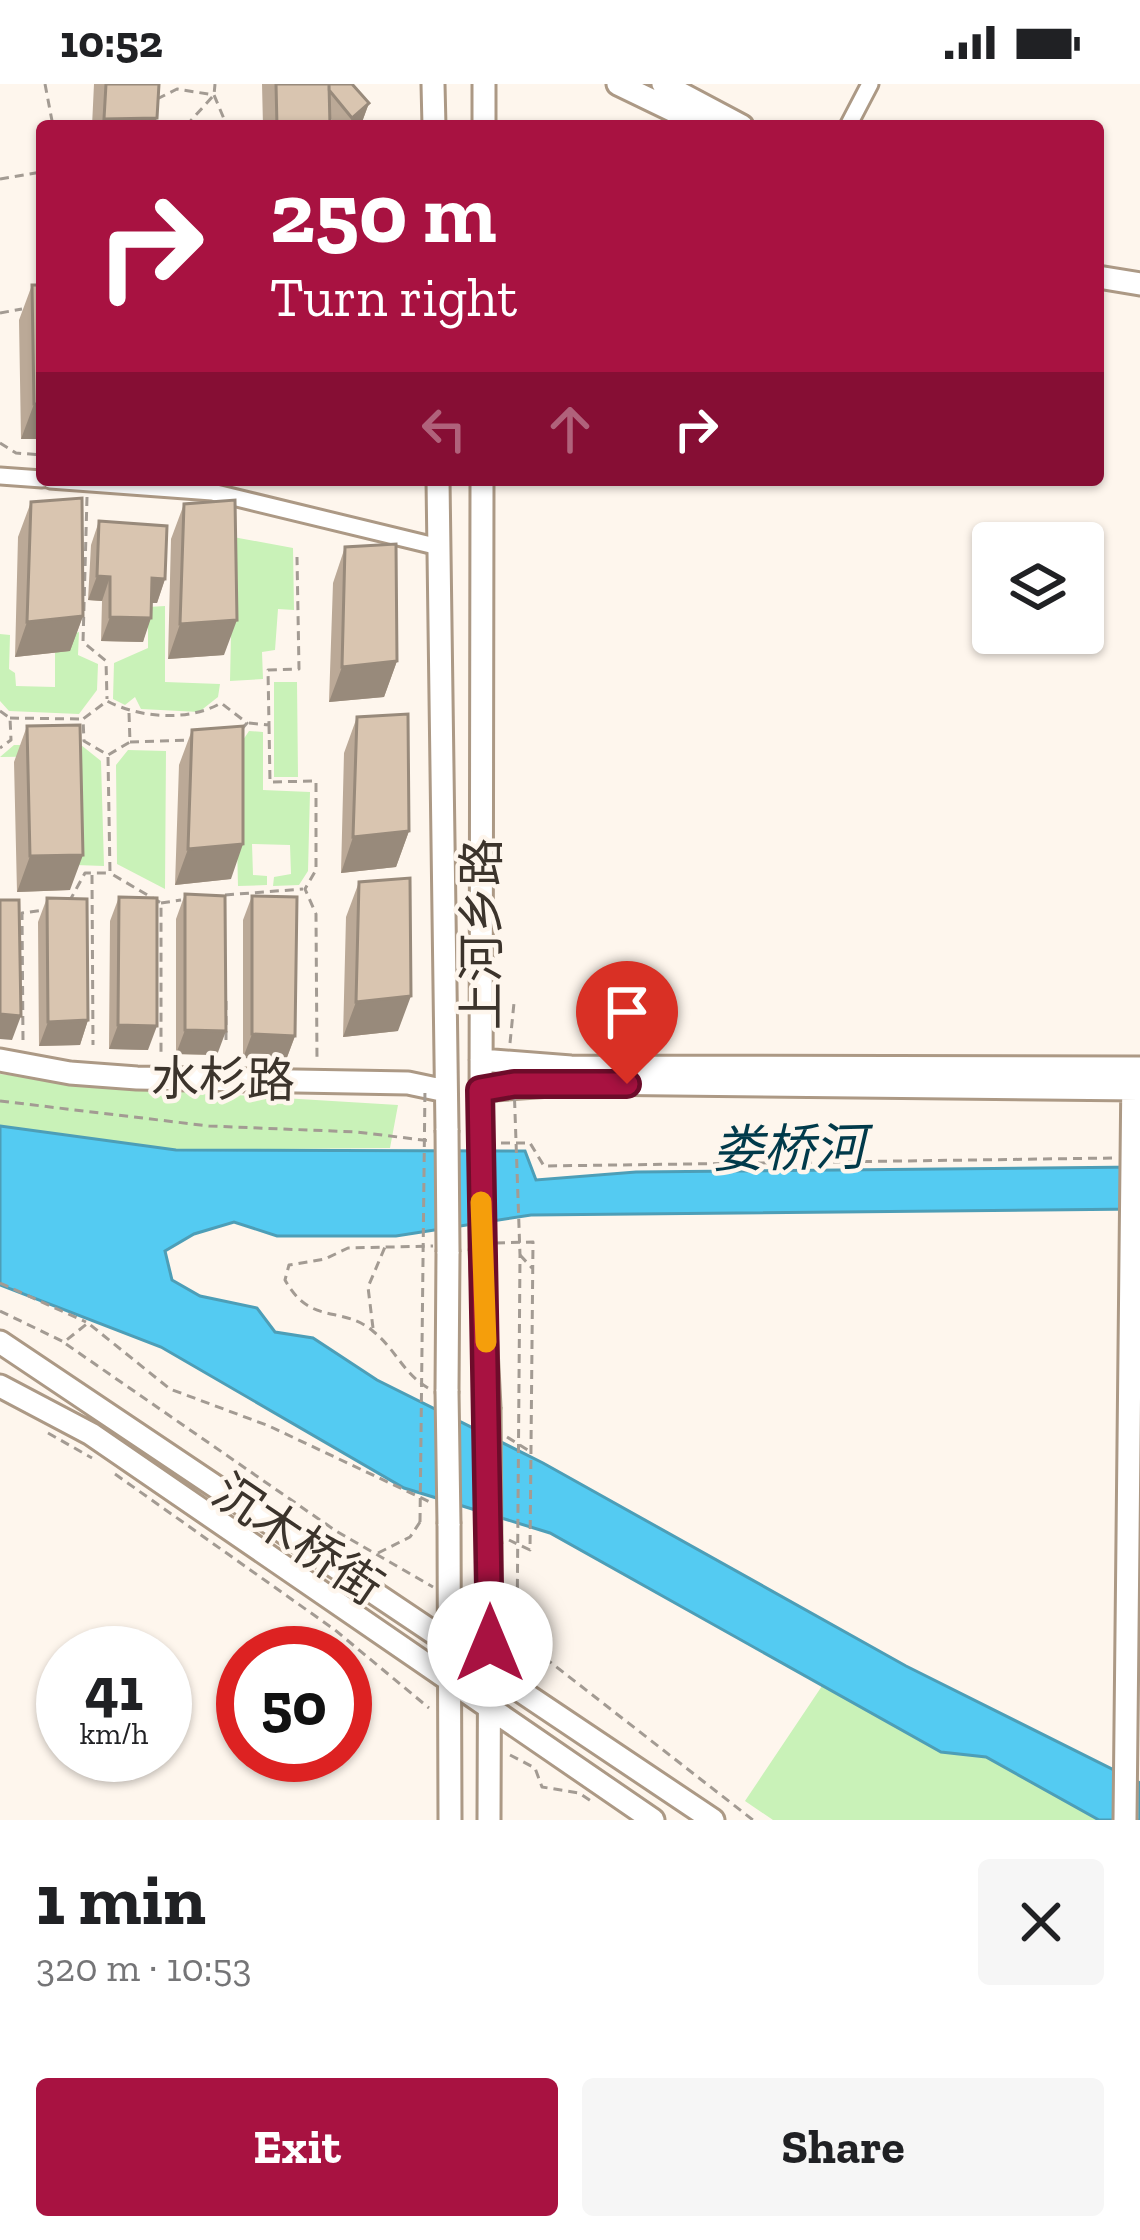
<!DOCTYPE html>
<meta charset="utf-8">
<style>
body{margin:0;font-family:"Zilla Slab","Noto Sans SC",serif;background:#f6f6f6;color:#202124;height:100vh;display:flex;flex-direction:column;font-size:45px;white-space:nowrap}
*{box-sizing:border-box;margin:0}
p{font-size:39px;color:#757577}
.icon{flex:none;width:66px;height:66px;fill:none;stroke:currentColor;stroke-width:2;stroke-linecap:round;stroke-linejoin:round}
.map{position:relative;height:1736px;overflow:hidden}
.details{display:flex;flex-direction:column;background:#fff;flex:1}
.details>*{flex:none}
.banner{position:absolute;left:36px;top:36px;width:1068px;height:366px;border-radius:12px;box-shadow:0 3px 9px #0004;background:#a81241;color:#fff;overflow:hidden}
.controls{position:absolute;left:972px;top:438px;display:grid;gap:24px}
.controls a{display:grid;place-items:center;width:132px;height:132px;border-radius:12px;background:#fff;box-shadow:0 3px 9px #0004;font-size:60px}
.speed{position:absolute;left:36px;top:1542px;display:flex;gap:24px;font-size:60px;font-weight:700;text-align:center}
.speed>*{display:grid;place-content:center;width:156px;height:156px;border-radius:50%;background:#fff;box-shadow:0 3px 9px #0004;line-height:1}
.speed small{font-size:30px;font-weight:400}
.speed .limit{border:18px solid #d22;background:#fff;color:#111}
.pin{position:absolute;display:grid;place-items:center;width:102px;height:102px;color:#fff;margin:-123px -51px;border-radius:50% 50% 50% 0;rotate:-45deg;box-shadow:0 0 12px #0007}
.pin .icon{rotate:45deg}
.me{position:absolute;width:132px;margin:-66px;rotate:0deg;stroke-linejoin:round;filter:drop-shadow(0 0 9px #0008)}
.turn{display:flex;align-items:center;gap:42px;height:252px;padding:0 36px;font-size:54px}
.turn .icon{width:156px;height:156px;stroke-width:2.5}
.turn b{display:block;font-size:84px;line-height:102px}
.lanes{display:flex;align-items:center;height:114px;padding:0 36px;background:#0003;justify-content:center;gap:60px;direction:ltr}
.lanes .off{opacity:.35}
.round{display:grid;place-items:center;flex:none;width:126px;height:126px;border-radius:12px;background:#f6f6f6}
.overview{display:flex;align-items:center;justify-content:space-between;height:204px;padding:0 36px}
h1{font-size:72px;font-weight:800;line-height:90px}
.action{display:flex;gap:24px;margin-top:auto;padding:24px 36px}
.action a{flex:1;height:138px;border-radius:12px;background:#a81241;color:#fff;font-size:48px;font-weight:800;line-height:138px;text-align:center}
.action a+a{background:#f6f6f6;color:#202124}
.status{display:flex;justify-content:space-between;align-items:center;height:84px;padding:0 60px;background:#fff;direction:ltr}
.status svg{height:33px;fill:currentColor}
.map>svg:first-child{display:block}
.green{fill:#c9f2b8}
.water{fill:#54cbf2;stroke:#4d9eb7;stroke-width:3}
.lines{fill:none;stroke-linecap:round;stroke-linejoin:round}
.street-casing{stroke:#ac9985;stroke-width:21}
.secondary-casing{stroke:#ac9985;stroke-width:27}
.path{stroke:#a39b93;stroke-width:3;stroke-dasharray:9 6;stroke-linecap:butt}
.street{stroke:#fff;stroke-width:15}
.secondary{stroke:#fff;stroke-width:21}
.secondary-bridge-casing{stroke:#ac9985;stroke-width:27;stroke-linecap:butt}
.path-bridge{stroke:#a39b93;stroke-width:3;stroke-dasharray:9 6;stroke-linecap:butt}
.secondary-bridge{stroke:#fff;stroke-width:21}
.wall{fill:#bba997}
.shaded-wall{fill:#988a7b}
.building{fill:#d9c5b0;stroke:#988a7b;stroke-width:3}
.route-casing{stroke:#6d0c2a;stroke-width:30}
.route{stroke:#a81241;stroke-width:21}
.slow{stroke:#f59e0b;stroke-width:21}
.labels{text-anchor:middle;stroke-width:9;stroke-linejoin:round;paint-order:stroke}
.street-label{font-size:48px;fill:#3c342c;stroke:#fef6ed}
.water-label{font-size:51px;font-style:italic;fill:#013a4a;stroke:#fef6ed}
</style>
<div class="status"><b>10:52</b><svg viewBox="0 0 49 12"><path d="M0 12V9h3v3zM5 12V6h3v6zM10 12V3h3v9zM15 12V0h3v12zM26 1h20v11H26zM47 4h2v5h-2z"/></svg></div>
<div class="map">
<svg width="1140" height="1736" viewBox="0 0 1140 1736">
<rect width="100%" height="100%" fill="#fef6ed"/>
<path class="green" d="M233 453 293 464 294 526 278 525 275 566 262 568 263 595 230 597Z
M165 522V598L220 600 218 613 199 628 141 625 135 613 125 621 113 615 114 579 148 564V523Z
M79 548 78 571 98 580 97 606 79 630 9 627 0 617V550L10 551 9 585 15 589 16 602 55 603V569L70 550Z
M274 598H297L298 693H274Z
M249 647 263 648V706L310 708 308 787 299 801 273 802 274 793 291 790 290 761 252 760 253 791 267 792V801L238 802 235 668Z
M14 661H81L101 677 104 782 76 781 75 672 0 673Z
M128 666 166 667 165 805 117 780 116 681Z
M0 990 119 1004 398 1021 390 1064 176 1066 0 1042Z
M824 1599 941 1667 986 1673 1099 1736H773L745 1717Z"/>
<path class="water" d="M0 1042 176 1066 525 1067 536 1096 636 1088 1140 1083V1125L531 1131 396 1152H277L234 1138 194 1150 165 1167 172 1196 200 1212 257 1224 275 1248 313 1254 377 1296 543 1379 906 1582 1140 1699V1736H1099L986 1673 941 1668 550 1449 404 1404 161 1263 0 1201Z"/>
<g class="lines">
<g class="street-casing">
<path id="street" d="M848 42 870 0
M0 392 42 395
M50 396 212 408 439 463"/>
</g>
<g class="secondary-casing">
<path id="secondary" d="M433 0 434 42
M618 0 705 42
M663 0 742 42
M484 42V0
M1098 193 1140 200
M438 396 447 1046
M0 976 70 989 137 994 408 999 446 1007
M481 976 571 983 1140 984
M480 1006 580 999 1139 1005
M481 1045 482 396
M481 1167 489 1323
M0 1258 713 1736
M0 1302 91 1350 653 1736
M447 1307 448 1168
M449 1440 450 1736
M489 1736 490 1460
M1125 1736 1133 985"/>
</g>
<path class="path" d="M45 0 53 42
M157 15 177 5 214 11 227 42
M186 42 214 11 215 0
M0 95 42 88
M0 229 22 225
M0 359 16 369 42 371
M87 413 83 558 106 577 107 615
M0 627 10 634 11 656 0 664
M129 629 130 658 108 671 84 657 83 635 107 617C140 634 188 638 221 619L247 639 240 647
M10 634 81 635
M249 639 269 641 268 586 299 585 297 473
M269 641 270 698 316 697V786L305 805 316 830 317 977
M130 658 191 656
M108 673 110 789 161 819V968
M92 791 93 961
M225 811 303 805
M69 818 85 789H108
M161 819 181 816
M226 917V960
M23 956 22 829 45 826
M510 959 514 919
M0 1017 209 1042 357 1048 431 1057
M501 1059H530L544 1082 1114 1074
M496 1159 533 1158 530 1466 509 1456
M520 1171 532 1184
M0 1199 86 1238
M0 1227 64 1258 88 1239 170 1305 269 1342 430 1418
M373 1244 368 1203 385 1163
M66 1260 336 1447 433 1503
M428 1304C403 1289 396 1266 374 1248 342 1220 311 1243 285 1196L289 1181 325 1175 348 1164 433 1162
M48 1349 92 1374
M507 1353 531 1368
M115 1390 335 1546 429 1624
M378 1469 410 1453 420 1438
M509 1546 753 1736
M538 1597 539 1576
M510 1671 535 1684 542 1703 579 1709 594 1719"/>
<use href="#street" class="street"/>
<use href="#secondary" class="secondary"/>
<g class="secondary-bridge-casing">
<path id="secondary-bridge" d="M481 1045V1167
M447 1046 448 1168
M447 1307 449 1440
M489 1323 490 1460"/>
</g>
<path class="path-bridge" d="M514 1000 520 1171 517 1550
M420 1438 425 1003"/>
<use href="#secondary-bridge" class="secondary-bridge"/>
</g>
<path class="wall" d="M94 0H159L154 42H92Z
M262 0H352L369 19 362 38 357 42H337L329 33 330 42H263Z
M32 201 42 355H21L19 236Z
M31 418 83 532 70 567 15 573 18 453Z
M184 420 224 571 168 575 171 455Z
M99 437 165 495 157 519H152L143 558 101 557 102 517 88 516 91 461Z
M345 463 397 577 384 613 329 618 333 499Z
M357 633 409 747 396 783 341 789 344 669Z
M27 642 70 806 17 808 14 678Z
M192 646 231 795 175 801 179 681Z
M359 798 398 947 343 953 346 833Z
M185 810 217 971 176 970V835Z
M252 812 295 952 286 976 243 974V836Z
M119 813 148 966 109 965 110 837Z
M47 814 88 936 80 961 39 962 38 838Z"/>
<path class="shaded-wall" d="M369 19 362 38 357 42H350L352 34Z
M157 34 154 42H102L104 35Z
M34 320H42V355H21Z
M97 492 110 493 102 517 88 516Z
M152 494 165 495 157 519H143Z
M83 532 70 567 15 573 27 538Z
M110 533 151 534 143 558 101 557Z
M237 536 224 571 168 575 180 540Z
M397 577 384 613 329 618 342 583Z
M409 747 396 783 341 789 353 753Z
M243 760 231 795 175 801 188 765Z
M83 771 70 806 17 808 30 772Z
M411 912 398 947 343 953 356 918Z
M0 930 21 932 12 956 0 955Z
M88 936 80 961 39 962 48 938Z
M118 941 157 942 148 966 109 965Z
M185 946 226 947 217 971 176 970Z
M252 950 295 952 286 976 243 974Z"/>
<path class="building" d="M106 0H159L157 34 104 35Z
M276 0H329L330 42H277Z
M329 0H352L369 19 352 34 329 6Z
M32 201H42V320H34Z
M82 414 83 532 27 538 31 418Z
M235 416 237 536 180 540 184 420Z
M99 437 167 442 165 495 152 494 151 534 110 533V493L97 492Z
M396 460 397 577 342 583 345 463Z
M408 630 409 747 353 753 357 633Z
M80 641 83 771 30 772 27 642Z
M243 642V760L188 765 192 646Z
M410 794 411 912 356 918 359 798Z
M185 810 225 812 226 947 185 946Z
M252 812 297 813 295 952 252 950Z
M119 813 157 814V942L118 941Z
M47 814 87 815 88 936 48 938Z
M0 816H19L21 932 0 930Z"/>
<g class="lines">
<g class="route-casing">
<path id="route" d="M490 1560 480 1006 514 1000H627"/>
</g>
<use href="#route" class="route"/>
<path class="slow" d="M481 1118 486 1258"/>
</g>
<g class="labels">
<g class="street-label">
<text transform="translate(481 850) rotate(-90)" y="17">上河乡路</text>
<text transform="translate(223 995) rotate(1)" y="17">水杉路</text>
<text transform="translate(298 1455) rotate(34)" y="17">沉木桥街</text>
</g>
<g class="water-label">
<text transform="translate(789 1064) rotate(-1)" y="18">娄桥河</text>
</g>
</g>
</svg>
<div class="controls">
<a><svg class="icon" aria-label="layers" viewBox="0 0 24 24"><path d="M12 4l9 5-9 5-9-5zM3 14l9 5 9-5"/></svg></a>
</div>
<div class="speed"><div>41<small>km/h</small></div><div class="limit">50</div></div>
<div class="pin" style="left:627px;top:1000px;background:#d93025"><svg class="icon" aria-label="arrive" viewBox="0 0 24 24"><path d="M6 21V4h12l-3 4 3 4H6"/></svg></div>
<svg class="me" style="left:490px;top:1560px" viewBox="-20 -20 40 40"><circle r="19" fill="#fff"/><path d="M0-13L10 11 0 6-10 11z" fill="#a81241"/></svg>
<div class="banner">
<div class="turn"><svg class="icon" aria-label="right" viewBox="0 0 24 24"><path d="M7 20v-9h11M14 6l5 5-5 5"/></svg><div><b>250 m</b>Turn right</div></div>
<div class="lanes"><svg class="icon off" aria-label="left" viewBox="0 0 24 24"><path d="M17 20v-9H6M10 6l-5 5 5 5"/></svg><svg class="icon off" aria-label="ahead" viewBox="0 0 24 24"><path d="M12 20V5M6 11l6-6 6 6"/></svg><svg class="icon" aria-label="right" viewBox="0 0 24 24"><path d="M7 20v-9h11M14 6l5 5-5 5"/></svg></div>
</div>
</div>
<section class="details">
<div class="overview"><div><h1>1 min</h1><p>320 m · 10:53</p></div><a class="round"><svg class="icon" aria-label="close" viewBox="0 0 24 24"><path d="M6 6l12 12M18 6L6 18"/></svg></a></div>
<div class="action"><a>Exit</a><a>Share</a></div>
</section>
